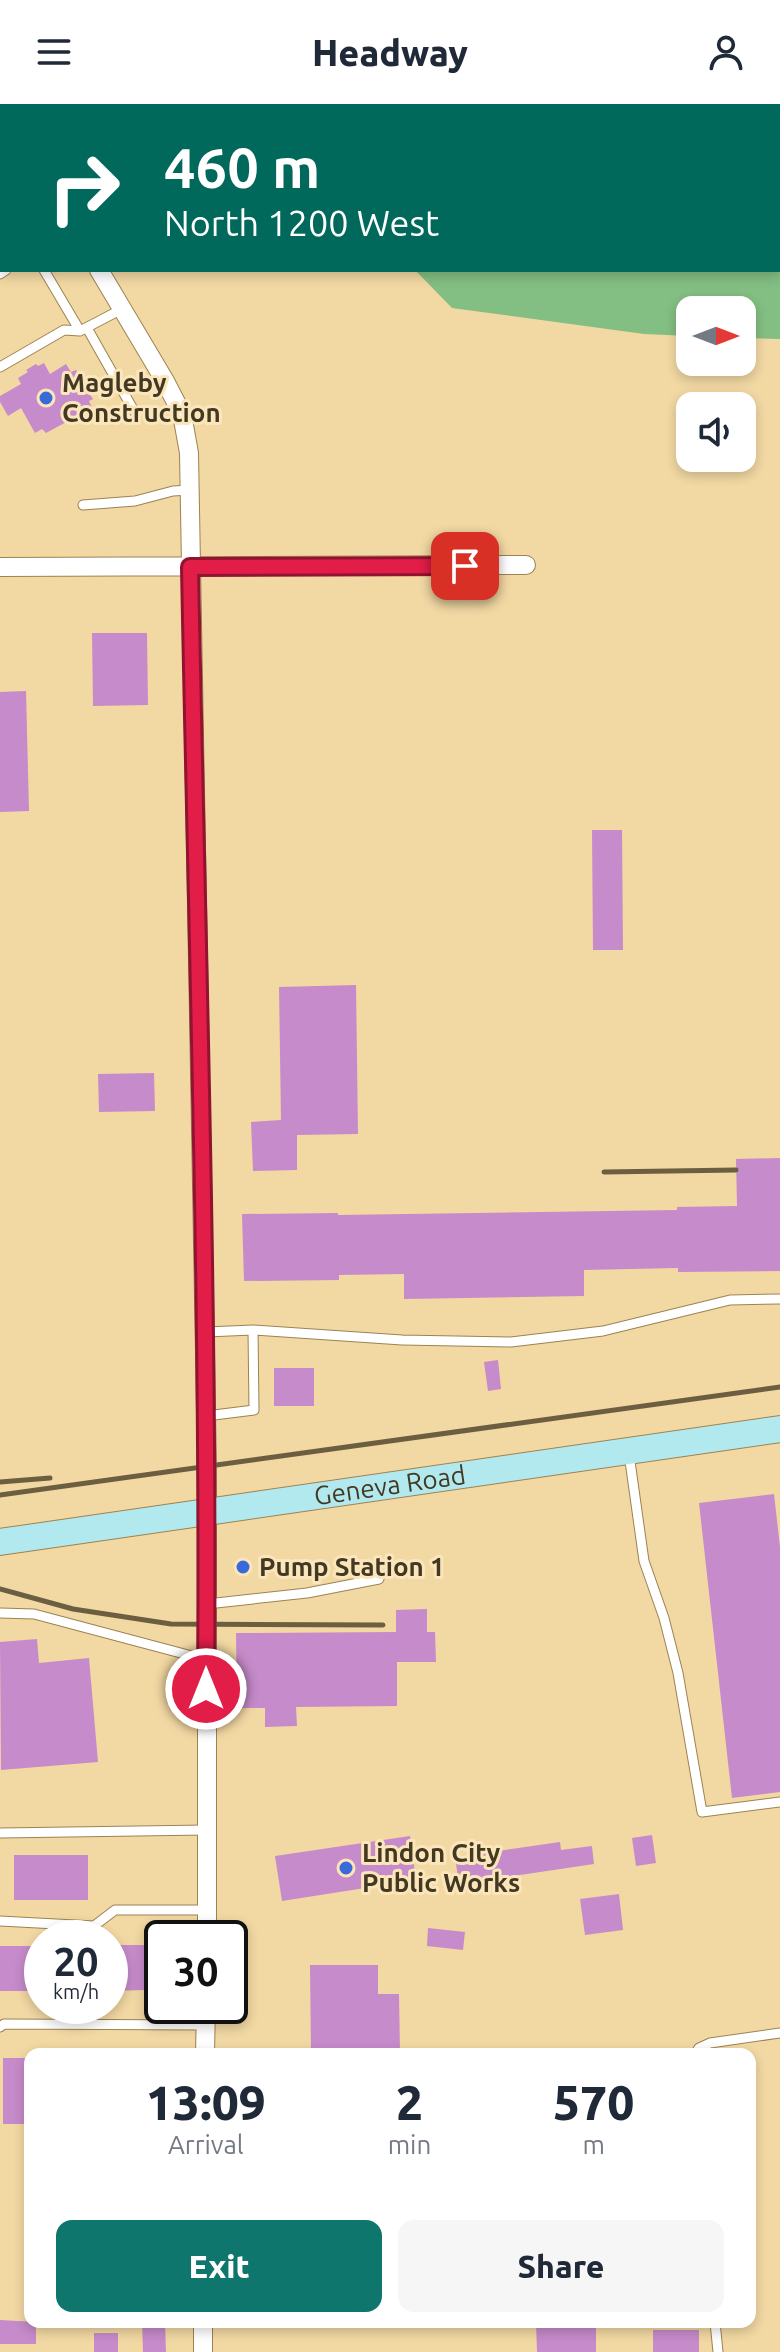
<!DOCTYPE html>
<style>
body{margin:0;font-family:Ubuntu,sans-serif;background:#f6f6f7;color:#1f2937;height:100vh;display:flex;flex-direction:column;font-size:30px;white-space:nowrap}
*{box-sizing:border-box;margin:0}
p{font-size:26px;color:#747a83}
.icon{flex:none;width:44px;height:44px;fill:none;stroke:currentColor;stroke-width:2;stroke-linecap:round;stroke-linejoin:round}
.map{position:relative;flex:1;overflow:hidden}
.drawer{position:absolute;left:24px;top:1944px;width:732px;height:280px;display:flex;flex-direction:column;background:#fff;border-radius:16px;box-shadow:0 4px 12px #0003}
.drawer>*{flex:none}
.banner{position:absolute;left:0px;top:0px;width:780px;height:168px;box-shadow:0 4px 12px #0003;background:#00695c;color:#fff;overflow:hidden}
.needle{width:52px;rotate:90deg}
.controls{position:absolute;left:676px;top:192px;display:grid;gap:16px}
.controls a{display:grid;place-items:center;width:80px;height:80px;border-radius:16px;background:#fff;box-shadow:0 4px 12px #0003;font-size:40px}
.speed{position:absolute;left:24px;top:1816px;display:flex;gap:16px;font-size:40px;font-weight:700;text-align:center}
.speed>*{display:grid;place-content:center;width:104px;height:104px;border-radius:50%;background:#fff;box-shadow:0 4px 12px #0003;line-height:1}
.speed small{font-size:20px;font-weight:400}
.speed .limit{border:4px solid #111;border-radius:12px;background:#fff;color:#111}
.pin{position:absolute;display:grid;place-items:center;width:68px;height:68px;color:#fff;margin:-34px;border-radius:16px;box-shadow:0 4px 12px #0006}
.me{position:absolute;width:88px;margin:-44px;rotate:0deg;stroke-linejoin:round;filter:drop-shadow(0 0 6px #0008)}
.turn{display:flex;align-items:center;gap:28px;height:168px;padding:0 32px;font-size:36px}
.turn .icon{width:104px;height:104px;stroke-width:2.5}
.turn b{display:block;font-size:56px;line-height:68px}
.eta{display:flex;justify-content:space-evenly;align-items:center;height:136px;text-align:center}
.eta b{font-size:48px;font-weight:800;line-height:56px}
.action{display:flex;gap:16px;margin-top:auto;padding:16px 32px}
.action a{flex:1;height:92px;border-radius:16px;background:#0f766e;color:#fff;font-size:32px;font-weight:800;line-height:92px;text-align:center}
.action a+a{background:#f6f6f7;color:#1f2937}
header{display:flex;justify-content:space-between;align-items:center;height:104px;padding:0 32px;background:#fff;font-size:36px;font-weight:800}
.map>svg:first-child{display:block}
.green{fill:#83be82}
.building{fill:#c68bca}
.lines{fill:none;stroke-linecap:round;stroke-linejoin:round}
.lane-casing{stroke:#9c8351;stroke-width:11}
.street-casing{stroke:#9c8351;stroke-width:20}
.secondary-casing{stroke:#9c8351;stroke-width:28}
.lane{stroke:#fff;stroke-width:9}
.street{stroke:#fff;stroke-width:18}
.secondary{stroke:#b2e9ee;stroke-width:26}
.rail{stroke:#6c5f41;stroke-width:5}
.route-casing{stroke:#92132f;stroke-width:20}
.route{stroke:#e11d48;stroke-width:14}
.poi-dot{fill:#3a69d9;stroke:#fbe6bc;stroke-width:3}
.labels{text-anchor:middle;stroke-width:6;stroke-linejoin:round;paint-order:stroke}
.poi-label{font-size:26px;font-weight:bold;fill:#433923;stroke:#fbe6bc;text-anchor:start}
.street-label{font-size:26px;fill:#433923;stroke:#fbe6bc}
</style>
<header><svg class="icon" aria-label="menu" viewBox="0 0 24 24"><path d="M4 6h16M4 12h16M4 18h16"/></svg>Headway<svg class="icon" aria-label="person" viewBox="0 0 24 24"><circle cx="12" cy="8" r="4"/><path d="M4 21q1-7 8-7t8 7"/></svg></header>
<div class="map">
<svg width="780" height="2248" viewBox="0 0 780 2248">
<rect width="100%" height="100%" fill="#f2d8a3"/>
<path class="green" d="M323 0H780V235L742 234V206H690V232L644 230 452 204 415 166H778V2H324Z"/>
<path class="building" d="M44 259 50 270 66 260 71 268 76 266 80 272 83 270 92 286 88 288 93 295 89 297 92 304 46 329 42 325 35 329 21 304 8 312 0 298V292L21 280 18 274 28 268 26 266 36 260 38 262Z
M92 529H147L148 601 93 602Z
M26 587 29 707 0 708V588Z
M592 726H622L623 846H593Z
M356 881 358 1030 297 1031V1066L253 1067 251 1018 281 1016 279 883Z
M154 969 155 1007 99 1008 98 970Z
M780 1054V1167L678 1168V1164L584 1166V1192L404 1195V1170L339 1171V1176L244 1177 242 1110 338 1109V1111L677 1106V1103L737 1102 736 1055Z
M498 1256 501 1285 488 1287 484 1258Z
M274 1264H314V1302H274Z
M774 1390 780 1443V1688L732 1694 699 1399Z
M427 1505V1528H435L436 1558H397V1602L296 1603 297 1622 265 1623V1604H237L236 1529 396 1528V1506Z
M37 1535 39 1559 89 1554 98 1658 1 1666 0 1538Z
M652 1731 656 1759 636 1762 632 1734Z
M410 1732 416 1776 282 1797 275 1752Z
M560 1738 561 1746 592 1742 594 1760 459 1780 455 1753Z
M14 1751H88V1796H14Z
M619 1790 623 1826 585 1831 580 1795Z
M428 1824 465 1828 463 1846 427 1842Z
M110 1841H145V1886L110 1887Z
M0 1842H42V1887H0Z
M310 1861H378V1890H399L400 1947H381V1950H311Z
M3 1954H30L29 2020H3Z
M0 2216 36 2218V2240H0Z
M142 2218H165L166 2248H143Z
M536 2218H596V2248H537Z
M653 2226H699V2248H653Z
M94 2229H118V2248H94Z"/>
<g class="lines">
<g class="lane-casing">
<path id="lane" d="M65 0 70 2
M80 2 83 0
M44 166 80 227
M0 170 6 166
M87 224 134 307
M0 263 64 226 80 227 122 205
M83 401 135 397 173 387 189 386
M206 1228 253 1226 402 1236 511 1238 603 1227 730 1196 780 1195
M206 1312 254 1306 253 1226
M629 1350 644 1457 664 1514 678 1569 702 1708 780 1698
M207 1500 307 1489 379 1475
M0 1509 34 1510 207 1556
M0 1729 206 1726
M0 1817 94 1822 115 1806H207
M0 1923 4 1920 206 1921
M695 1950 699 1944 710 1939 780 1929
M715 2218 718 2248"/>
</g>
<g class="street-casing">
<path id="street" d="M1 0 2 2
M99 166 165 277 182 310 189 349 207 1363V1834
M0 463 526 461
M205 1950 206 1902
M203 2218V2248"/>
</g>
<g class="secondary-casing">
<g id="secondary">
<path id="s1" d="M0 1438 780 1325"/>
</g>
</g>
<use href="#lane" class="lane"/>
<use href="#street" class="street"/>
<use href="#secondary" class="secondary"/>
<path class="rail" d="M604 1068 736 1066
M0 1378 50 1374
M0 1391 780 1283
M0 1485 73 1505 171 1520 383 1521"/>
</g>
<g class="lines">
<g class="route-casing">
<path id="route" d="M206 1585C209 1211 197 837 190 463L465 462"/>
</g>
<use href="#route" class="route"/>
</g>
<g class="poi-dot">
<circle cx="46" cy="294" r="8"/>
<circle cx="243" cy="1463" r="8"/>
<circle cx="346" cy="1764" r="8"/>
</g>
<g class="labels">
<g class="poi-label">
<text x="62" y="288">Magleby<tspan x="62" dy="30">Construction</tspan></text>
<text x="259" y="1472">Pump Station 1</text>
<text x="362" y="1758">Lindon City<tspan x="362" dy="30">Public Works</tspan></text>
</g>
<g class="street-label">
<text dy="9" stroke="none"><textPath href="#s1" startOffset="394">Geneva Road</textPath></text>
</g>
</g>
</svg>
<div class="controls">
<a><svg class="needle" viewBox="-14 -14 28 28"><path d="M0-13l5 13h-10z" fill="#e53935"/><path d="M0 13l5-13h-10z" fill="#747a83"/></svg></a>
<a><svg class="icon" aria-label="sound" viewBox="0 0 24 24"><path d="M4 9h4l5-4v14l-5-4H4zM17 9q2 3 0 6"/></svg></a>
</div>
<div class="speed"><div>20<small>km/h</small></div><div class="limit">30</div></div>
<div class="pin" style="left:465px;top:462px;background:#d93025"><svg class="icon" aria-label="arrive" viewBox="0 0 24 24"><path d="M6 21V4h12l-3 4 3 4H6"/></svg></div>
<svg class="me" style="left:206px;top:1585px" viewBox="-20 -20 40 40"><circle r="17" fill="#e11d48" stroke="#fff" stroke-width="3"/><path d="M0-11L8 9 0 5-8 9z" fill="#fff"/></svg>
<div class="banner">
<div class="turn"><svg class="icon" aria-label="right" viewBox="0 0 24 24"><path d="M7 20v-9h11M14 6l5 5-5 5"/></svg><div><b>460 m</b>North 1200 West</div></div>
</div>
<section class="drawer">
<div class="eta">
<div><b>13:09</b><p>Arrival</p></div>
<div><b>2</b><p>min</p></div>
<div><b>570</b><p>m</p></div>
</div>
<div class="action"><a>Exit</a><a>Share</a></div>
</section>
</div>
